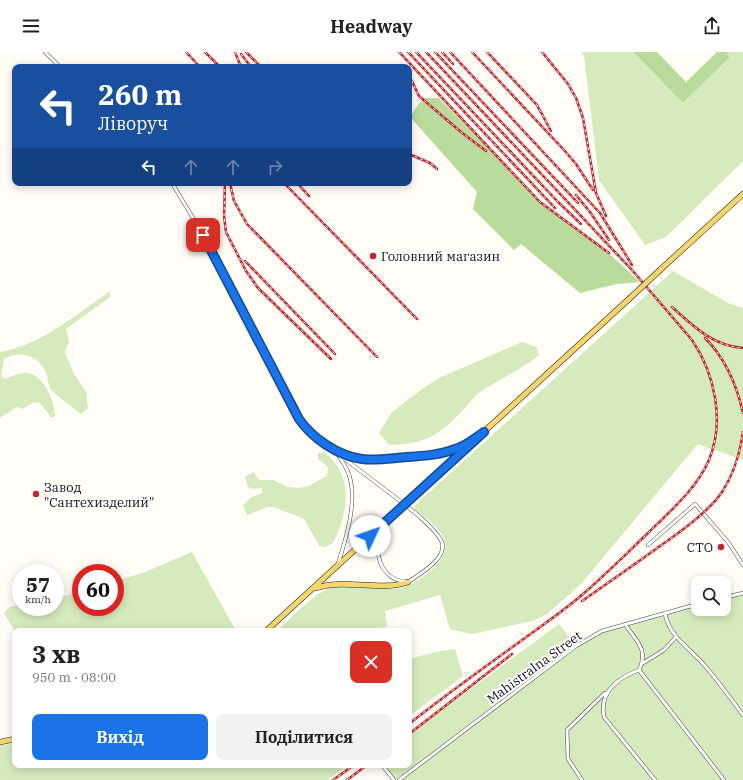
<!DOCTYPE html>
<html lang="uk">
<meta charset="utf-8">
<style>
body{margin:0;font-family:"IBM Plex Serif",serif;background:#f2f2f2;color:#222;height:100vh;display:flex;flex-direction:column;font-size:15px;white-space:nowrap}
*{box-sizing:border-box;margin:0}
p{font-size:13px;color:#767676}
.icon{flex:none;width:22px;height:22px;fill:none;stroke:currentColor;stroke-width:2;stroke-linecap:round;stroke-linejoin:round}
.map{position:relative;flex:1;overflow:hidden}
.panel{position:absolute;left:12px;top:576px;width:400px;height:140px;display:flex;flex-direction:column;background:#fff;border-radius:8px;box-shadow:0 2px 10px #0003}
.panel>*{flex:none}
.guide{position:absolute;left:12px;top:12px;width:400px;height:122px;border-radius:8px;box-shadow:0 2px 10px #0003;background:#1a4fa0;color:#fff;overflow:hidden}
.buttons{position:absolute;left:691px;top:524px;display:grid;gap:8px}
.buttons a{display:grid;place-items:center;width:40px;height:40px;border-radius:8px;background:#fff;box-shadow:0 2px 10px #0003;font-size:20px}
.speed{position:absolute;left:12px;top:512px;display:flex;gap:8px;font-size:20px;font-weight:700;text-align:center}
.speed>*{display:grid;place-content:center;width:52px;height:52px;border-radius:50%;background:#fff;box-shadow:0 2px 10px #0003;line-height:1}
.speed small{font-size:10px;font-weight:400}
.speed .limit{border:6px solid #d22;background:#fff;color:#111}
.pin{position:absolute;display:grid;place-items:center;width:34px;height:34px;color:#fff;margin:-17px;border-radius:8px;box-shadow:0 2px 6px #0006}
.me{position:absolute;width:44px;margin:-22px;rotate:48deg;stroke-linejoin:round;filter:drop-shadow(0 0 3px #0008)}
.turn{display:flex;align-items:center;gap:14px;height:84px;padding:0 20px;font-size:18px}
.turn .icon{width:52px;height:52px;stroke-width:2.5}
.turn b{display:block;font-size:28px;line-height:34px}
.lanes{display:flex;align-items:center;height:38px;padding:0 20px;background:#0003;justify-content:center;gap:20px;direction:ltr}
.lanes .off{opacity:.35}
.round{display:grid;place-items:center;flex:none;width:42px;height:42px;border-radius:8px;background:#f2f2f2}
.headline{display:flex;align-items:center;justify-content:space-between;height:68px;padding:0 20px}
h1{font-size:24px;font-weight:700;line-height:30px}
.button{display:flex;gap:8px;margin-top:auto;padding:8px 20px}
.button a{flex:1;height:46px;border-radius:8px;background:#1a73e8;color:#fff;font-size:16px;font-weight:700;line-height:46px;text-align:center}
.button a+a{background:#f2f2f2;color:#222}
header{display:flex;justify-content:space-between;align-items:center;height:52px;padding:0 20px;background:#fff;font-size:18px;font-weight:700}
.map>svg:first-child{display:block}
.green{fill:#d5ebbd}
.forest{fill:#b9dc9c}
.lines{fill:none;stroke-linecap:round;stroke-linejoin:round}
.street-casing{stroke:#444;stroke-width:4}
.primary-casing{stroke:#222;stroke-width:6}
.street{stroke:#fff;stroke-width:3}
.primary{stroke:#f9d66b;stroke-width:5}
.rail-casing{stroke:#c4262e;stroke-width:2.5}
.rail{stroke:#fff;stroke-width:1;stroke-dasharray:3;stroke-linecap:butt}
.street-bridge-casing{stroke:#444;stroke-width:4;stroke-linecap:butt}
.primary-bridge-casing{stroke:#222;stroke-width:6;stroke-linecap:butt}
.street-bridge{stroke:#fff;stroke-width:3}
.primary-bridge{stroke:#f9d66b;stroke-width:5}
.route-casing{stroke:#114b97;stroke-width:10}
.route{stroke:#1a73e8;stroke-width:7}
.poi-dot{fill:#c4262e;stroke:#fff;stroke-width:1.5}
.labels{text-anchor:middle;stroke-width:4;stroke-linejoin:round;paint-order:stroke}
.poi-label{font-size:13px;fill:#111;stroke:#fff;text-anchor:start}
.street-label{font-size:13px;fill:#111;stroke:#fff}
</style>
<header><svg class="icon" aria-label="menu" viewBox="0 0 24 24"><path d="M4 6h16M4 12h16M4 18h16"/></svg>Headway<svg class="icon" aria-label="share" viewBox="0 0 24 24"><path d="M12 15V3M7 8l5-5 5 5M5 13v7h14v-7"/></svg></header>
<div class="map">
<svg width="743" height="728" viewBox="0 0 743 728">
<rect width="100%" height="100%" fill="#fffdf5"/>
<path class="green" d="M581 0H633L683 51 728 7 727 0H743V109L666 185 645 193 599 128 584 4Z
M673 219 728 251 743 256V408L698 392 581 532 547 562 533 569 472 582 450 577 440 543 385 559 387 574 368 579H277C291 566 314 541 332 535 351 529 373 537 393 537 411 537 450 511 445 490 442 477 424 465 414 457L415 453Z
M110 239V245L66 277 69 290 65 300 73 320 86 340 88 356 81 362C76 358 53 341 50 336 48 332 48 327 47 323 40 304 22 297 4 307L1 324 5 327C11 325 20 320 27 321 43 321 55 350 55 364L52 366 39 350 33 351 22 357 17 355 0 366V300C41 293 77 262 110 239Z
M522 290 536 295 539 303C521 318 499 327 480 340 474 344 470 351 465 356 440 383 426 392 389 393L379 381 392 360 422 337 439 326Z
M324 400C355 424 348 461 333 491L325 495 319 494 305 468 300 465 273 455H267L247 463 243 453 250 446 262 441V436L252 437 248 435 245 424 254 420 259 428H273L288 435 298 436 309 434 327 424 328 415 318 407V401Z
M192 500 236 579 15 580 4 561 9 555 21 553V555H55V547L81 539V555H115V529L145 520Z
M743 541V728H394L382 713H409V682L559 572 576 594 602 579 698 552V557H724V546Z
M455 597 463 624 409 664V607L435 600Z
M15 692V713H348L328 728H0V693Z"/>
<path class="forest" d="M633 0H657L686 30 717 0H727L729 6 683 51Z
M425 46H439L540 150 604 197 640 230 617 232 580 241 521 192 514 198 473 157 477 140 410 65 419 51Z"/>
<g class="lines">
<g class="street-casing">
<path id="street" d="M45 0 60 15
M172 131 211 196 303 373 317 386 395 445
M338 399 352 405 369 408 430 403 455 397 474 387
M337 401C341 408 347 415 349 423 358 448 346 487 338 512
M383 474C371 496 379 529 408 530 420 522 450 505 441 488 436 479 426 471 419 464
M648 493 695 452 728 490 743 513
M724 546 743 541
M665 561C668 584 691 597 705 614 719 630 731 647 743 663
M625 572C636 589 649 597 639 618 618 626 599 640 604 665L655 728
M643 611 664 598 676 585
M639 618 724 728
M382 713 394 728
M399 728 576 594 602 579 698 552
M582 728 568 707 567 678 605 641"/>
</g>
<g class="primary-casing">
<path id="primary" d="M660 218 743 142
M316 536C347 526 380 540 408 530
M266 579 629 247
M0 690 15 687"/>
</g>
<use href="#street" class="street"/>
<use href="#primary" class="primary"/>
<g class="rail-casing">
<path id="rail" d="M186 0 199 14
M205 0 220 15
M235 0 241 15
M246 0 261 15
M399 0 540 150 609 201
M408 0 555 156
M416 0 558 150 581 172
M435 0 578 151
M442 0 453 12
M450 0 600 161 632 213
M472 0 564 98 576 112 593 138
M487 0 537 53 551 79
M542 0 568 32 576 46 583 66 596 141 606 164
M241 2 251 15
M409 23 419 44 461 80 486 99
M409 102 430 111 437 117
M225 131 224 164 226 180 246 219 258 236 331 307
M230 131 234 149 247 172 377 305
M284 131 417 267
M297 131 309 144
M576 143 590 160 609 188
M245 209 335 302
M672 255C693 274 713 294 743 296
M705 286C726 307 737 334 743 361
M582 549C608 531 634 513 660 494 679 481 709 460 722 440 734 422 740 401 743 380
M409 672C447 642 486 614 525 586 545 571 565 558 583 542 605 523 626 502 647 482 669 460 696 438 709 408 725 369 715 322 692 288L632 218 426 0
M409 682 512 602
M333 728 354 713
M347 728 367 713"/>
</g>
<use href="#rail" class="rail"/>
<g class="street-bridge-casing">
<path id="street-bridge" d="M395 445 419 464"/>
</g>
<g class="primary-bridge-casing">
<path id="primary-bridge" d="M629 247 660 218"/>
</g>
<use href="#street-bridge" class="street-bridge"/>
<use href="#primary-bridge" class="primary-bridge"/>
</g>
<g class="lines">
<g class="route-casing">
<path id="route" d="M203 183 299 367C312 386 338 404 362 407 376 409 392 406 407 405 423 404 440 403 455 397 466 394 475 386 484 380L370 484"/>
</g>
<use href="#route" class="route"/>
</g>
<g class="poi-dot">
<circle cx="373" cy="204" r="4"/>
<circle cx="36" cy="442" r="4"/>
<circle cx="721" cy="495" r="4"/>
</g>
<g class="labels">
<g class="poi-label">
<text x="381" y="209">Головний магазин</text>
<text x="44" y="440">Завод<tspan x="44" dy="15">"Сантехизделий"</tspan></text>
<text x="713" y="500" text-anchor="end">СТО</text>
</g>
<g class="street-label">
<text transform="translate(534 615) rotate(-36)" y="5">Mahistralna Street</text>
</g>
</g>
</svg>
<div class="buttons">
<a><svg class="icon" aria-label="search" viewBox="0 0 24 24"><circle cx="10" cy="10" r="6"/><path d="M15 15l6 6"/></svg></a>
</div>
<div class="speed"><div>57<small>km/h</small></div><div class="limit">60</div></div>
<div class="pin" style="left:203px;top:183px;background:#d93025"><svg class="icon" aria-label="arrive" viewBox="0 0 24 24"><path d="M6 21V4h12l-3 4 3 4H6"/></svg></div>
<svg class="me" style="left:370px;top:484px" viewBox="-20 -20 40 40"><circle r="19" fill="#fff"/><path d="M0-13L10 11 0 6-10 11z" fill="#1a73e8"/></svg>
<div class="guide">
<div class="turn"><svg class="icon" aria-label="left" viewBox="0 0 24 24"><path d="M17 20v-9H6M10 6l-5 5 5 5"/></svg><div><b>260 m</b>Ліворуч</div></div>
<div class="lanes"><svg class="icon" aria-label="left" viewBox="0 0 24 24"><path d="M17 20v-9H6M10 6l-5 5 5 5"/></svg><svg class="icon off" aria-label="ahead" viewBox="0 0 24 24"><path d="M12 20V5M6 11l6-6 6 6"/></svg><svg class="icon off" aria-label="ahead" viewBox="0 0 24 24"><path d="M12 20V5M6 11l6-6 6 6"/></svg><svg class="icon off" aria-label="right" viewBox="0 0 24 24"><path d="M7 20v-9h11M14 6l5 5-5 5"/></svg></div>
</div>
<section class="panel">
<div class="headline"><div><h1>3 хв</h1><p>950 m · 08:00</p></div><a class="round" style="background:#d93025;color:#fff"><svg class="icon" aria-label="close" viewBox="0 0 24 24"><path d="M6 6l12 12M18 6L6 18"/></svg></a></div>
<div class="button"><a>Вихід</a><a>Поділитися</a></div>
</section>
</div>
